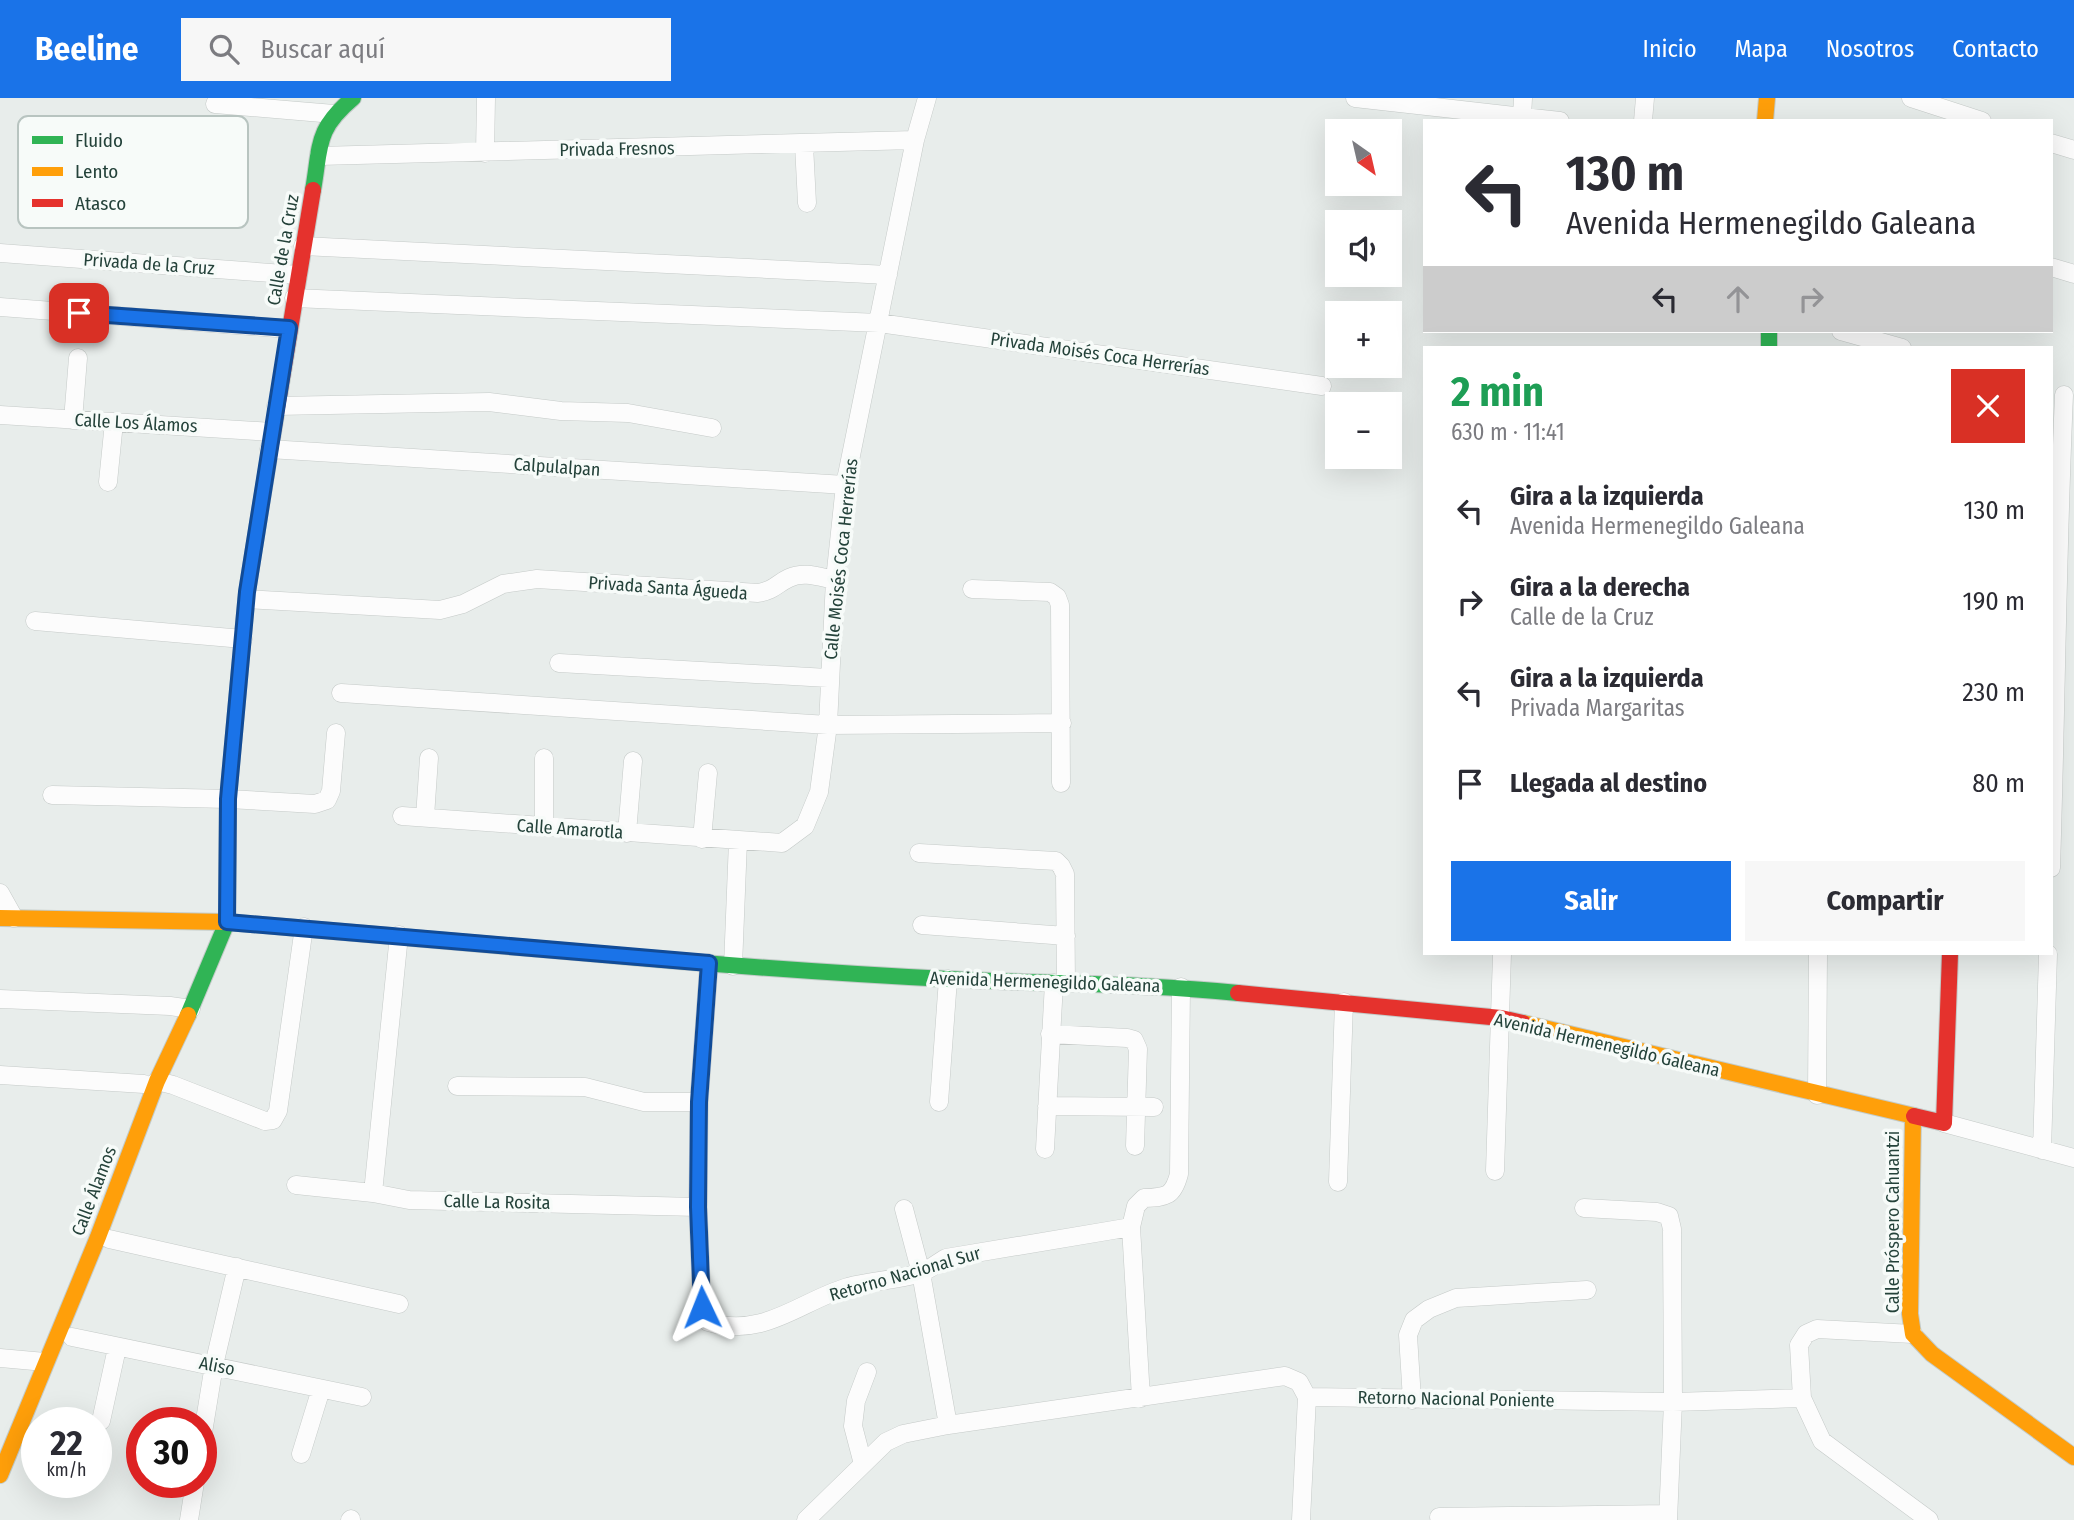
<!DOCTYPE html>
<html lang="es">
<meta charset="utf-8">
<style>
body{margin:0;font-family:"Fira Sans Condensed",sans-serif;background:#f7f7f7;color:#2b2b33;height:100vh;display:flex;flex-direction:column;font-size:26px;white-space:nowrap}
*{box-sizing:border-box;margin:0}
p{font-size:23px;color:#7c7c81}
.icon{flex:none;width:38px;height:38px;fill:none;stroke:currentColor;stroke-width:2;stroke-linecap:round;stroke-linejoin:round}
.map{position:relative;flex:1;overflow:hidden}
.panel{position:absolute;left:1423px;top:248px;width:630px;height:609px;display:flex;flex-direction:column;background:#fff;border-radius:0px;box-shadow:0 7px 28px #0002}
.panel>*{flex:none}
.banner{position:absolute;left:1423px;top:21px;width:630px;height:214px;border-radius:0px;box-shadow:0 7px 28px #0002;background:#fff;color:#2b2b33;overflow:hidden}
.needle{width:46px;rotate:146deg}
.buttons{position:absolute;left:1325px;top:21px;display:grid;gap:14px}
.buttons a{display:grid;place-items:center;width:77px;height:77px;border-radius:0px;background:#fff;box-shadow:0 7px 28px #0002;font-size:35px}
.speed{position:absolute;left:21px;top:1309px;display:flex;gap:14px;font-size:35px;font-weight:700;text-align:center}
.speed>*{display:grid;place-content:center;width:91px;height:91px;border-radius:50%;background:#fff;box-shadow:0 7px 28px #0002;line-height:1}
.speed small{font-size:18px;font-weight:400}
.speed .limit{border:10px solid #d22;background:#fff;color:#111}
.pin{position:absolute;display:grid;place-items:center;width:60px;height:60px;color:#fff;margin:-30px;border-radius:14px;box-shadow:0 4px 10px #0006}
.me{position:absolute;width:77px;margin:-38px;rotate:358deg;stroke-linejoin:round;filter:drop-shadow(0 0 5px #0008)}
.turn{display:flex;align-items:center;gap:24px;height:147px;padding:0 28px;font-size:32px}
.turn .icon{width:91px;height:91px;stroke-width:2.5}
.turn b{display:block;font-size:49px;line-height:60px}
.lanes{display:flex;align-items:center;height:66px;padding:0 28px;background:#0003;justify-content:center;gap:35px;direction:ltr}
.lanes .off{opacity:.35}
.round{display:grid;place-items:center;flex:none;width:74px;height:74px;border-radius:0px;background:#f7f7f7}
.summary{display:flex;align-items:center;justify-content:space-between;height:119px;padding:0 28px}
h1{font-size:42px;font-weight:700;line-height:52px;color:#1e9e55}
.button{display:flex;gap:14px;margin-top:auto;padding:14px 28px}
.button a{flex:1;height:80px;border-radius:0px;background:#1a73e8;color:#fff;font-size:28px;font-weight:700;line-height:80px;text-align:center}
.button a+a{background:#f7f7f7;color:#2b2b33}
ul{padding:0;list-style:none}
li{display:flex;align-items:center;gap:21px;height:91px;padding:0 28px}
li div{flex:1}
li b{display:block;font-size:26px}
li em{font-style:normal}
header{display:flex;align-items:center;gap:42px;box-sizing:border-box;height:98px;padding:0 35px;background:#1a73e8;color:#fff}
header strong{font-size:33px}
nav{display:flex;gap:38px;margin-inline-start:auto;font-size:24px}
.search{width:490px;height:63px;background:#f7f7f7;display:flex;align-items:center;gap:18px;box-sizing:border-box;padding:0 24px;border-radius:0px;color:#7c7c81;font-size:26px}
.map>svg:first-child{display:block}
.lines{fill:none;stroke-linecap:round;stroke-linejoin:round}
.street-casing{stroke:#c5cac8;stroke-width:19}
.fast-casing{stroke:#c3cbc8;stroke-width:18}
.slow-casing{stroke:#c3cbc8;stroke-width:18}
.jam-casing{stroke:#c3cbc8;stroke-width:18}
.street{stroke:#fcfcfc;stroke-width:18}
.fast{stroke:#30b455;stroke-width:16}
.slow{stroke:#ff9f0a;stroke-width:16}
.jam{stroke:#e5322d;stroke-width:16}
.route-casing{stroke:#114b97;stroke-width:18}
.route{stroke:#1a73e8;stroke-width:12}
.labels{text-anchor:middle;stroke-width:7;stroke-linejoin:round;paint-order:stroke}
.street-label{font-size:18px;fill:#24423a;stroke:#f7fbf9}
.key{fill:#f7fbf9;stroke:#b8c4c0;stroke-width:2}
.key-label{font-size:19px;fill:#24423a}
</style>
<header>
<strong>Beeline</strong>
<div class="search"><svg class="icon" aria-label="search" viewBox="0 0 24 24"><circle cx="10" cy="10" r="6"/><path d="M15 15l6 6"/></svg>Buscar aquí</div>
<nav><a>Inicio</a><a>Mapa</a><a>Nosotros</a><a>Contacto</a></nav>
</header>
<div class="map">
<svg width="2074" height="1422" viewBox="0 0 2074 1422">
<rect width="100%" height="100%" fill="#e8edeb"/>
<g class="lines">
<g class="street-casing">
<path id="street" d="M1355 0 1560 23
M1911 0 1982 23
M215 6 334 16
M1522 19 1523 0
M1643 23 1645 0
M2051 45 2074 52
M804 47 807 105
M485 55 486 0
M319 58 915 42
M303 148 888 177
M0 155 298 177
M2051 169 2074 176
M294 200 879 225 1322 288
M0 209 289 231
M1841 233 1902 250
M276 308 489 304 561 313 628 315 712 330
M0 317 272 334
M73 322 78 260
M269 351 845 387
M108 384 114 324
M972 491 1050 494 1057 499 1060 507 1061 685
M247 501 440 512 463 506 503 486 537 481 758 495C775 492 776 486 789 480 804 473 819 479 835 482
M35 523 243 541
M559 565 828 580
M341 595 828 627 1062 625
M52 697 228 701 315 706 327 702 331 693 336 635
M402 718 782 745 805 728 819 694 828 627 835 482 845 387 915 42 927 0
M425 719 429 660
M544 729V660
M627 735 633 663
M702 741 708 675
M919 755 1056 763 1061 768 1065 776 1066 886
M2051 770C2056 613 2057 455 2064 297
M0 795 14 820
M922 827 1066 838
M709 865 699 1004 698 1109 702 1209 708 1224C764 1241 800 1203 848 1189 871 1183 895 1182 918 1176 928 1173 937 1165 946 1160L1131 1129
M733 868 738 743
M0 901 170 908 191 911
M1050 936 1127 940 1134 942 1138 951 1135 1048
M0 977 144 986
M157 983 173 987 265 1023 273 1022 278 1013 304 829
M457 988 585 989 644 1004H699
M1817 997 1818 856
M939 1004 948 881
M1047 1008 1154 1009
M1944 1025 2074 1060
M1045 1051 1054 885
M2042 1052 2048 856
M1495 1073 1502 856
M1338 1084 1344 904
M296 1087 373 1095 409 1102 698 1109
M373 1095 399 837
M1584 1110 1657 1114 1669 1118 1672 1131 1673 1304 1668 1422
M904 1111 921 1175 948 1327
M109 1141 399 1206
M1913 1236 1817 1231 1806 1236 1799 1247 1802 1300 1822 1343 1929 1422
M72 1239 362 1299
M0 1260 45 1264
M1307 1299 1673 1304 1802 1300
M1141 1300 1131 1129 1136 1108 1144 1100C1166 1099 1173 1099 1179 1076L1181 889
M1412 1302 1408 1237 1414 1222 1429 1211 1456 1200 1587 1192
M101 1323 117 1250
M201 1347 214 1267 237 1169
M301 1356 321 1291
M863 1366 853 1328 856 1303 867 1274
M1439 1419 1668 1416
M189 1422 195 1384
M350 1422 351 1421
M806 1422 886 1344 903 1336 948 1327 1285 1278 1299 1284 1307 1299
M1301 1422 1307 1299"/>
</g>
<g class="fast-casing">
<path id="fast" d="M313 92C321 47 315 32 353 0
M1769 233V250
M587 855C707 866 826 875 947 881 1044 886 1141 885 1238 895
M188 917 227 824 228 701 247 494 259 419"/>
</g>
<g class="slow-casing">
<path id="slow" d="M1765 23 1767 0
M0 820 227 824 587 855
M1523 925 1914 1018
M1913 1019 1910 1216 1913 1236 1932 1256 2074 1359
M0 1377 98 1139 157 983 188 917"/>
</g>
<g class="jam-casing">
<path id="jam" d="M259 419 313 92
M1238 895 1501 920 1523 925
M1914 1018 1944 1025 1950 856"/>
</g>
<use href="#street" class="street"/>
<use href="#fast" class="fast"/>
<use href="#slow" class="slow"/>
<use href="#jam" class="jam"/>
</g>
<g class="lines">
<g class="route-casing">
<path id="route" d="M79 215 289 230 247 494 228 701 227 824 709 865 699 1004 698 1109 702 1209"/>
</g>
<use href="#route" class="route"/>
</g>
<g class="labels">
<g class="street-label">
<text transform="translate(617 51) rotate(-1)" y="6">Privada Fresnos</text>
<text transform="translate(283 152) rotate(-80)" y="6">Calle de la Cruz</text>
<text transform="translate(149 166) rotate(4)" y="6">Privada de la Cruz</text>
<text transform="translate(1100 256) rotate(8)" y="6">Privada Moisés Coca Herrerías</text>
<text transform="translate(136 325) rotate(3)" y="6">Calle Los Álamos</text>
<text transform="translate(557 369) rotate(4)" y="6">Calpulalpan</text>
<text transform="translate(841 461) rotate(-84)" y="6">Calle Moisés Coca Herrerías</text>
<text transform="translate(668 490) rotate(4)" y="6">Privada Santa Águeda</text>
<text transform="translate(570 731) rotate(4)" y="6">Calle Amarotla</text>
<text transform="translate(1045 884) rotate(2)" y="6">Avenida Hermenegildo Galeana</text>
<text transform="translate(1607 947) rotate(13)" y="6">Avenida Hermenegildo Galeana</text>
<text transform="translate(94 1093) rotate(-69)" y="6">Calle Álamos</text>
<text transform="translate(497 1104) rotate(1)" y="6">Calle La Rosita</text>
<text transform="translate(1893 1124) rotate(-90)" y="6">Calle Próspero Cahuantzi</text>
<text transform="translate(905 1176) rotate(-16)" y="6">Retorno Nacional Sur</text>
<text transform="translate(217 1268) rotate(11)" y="6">Aliso</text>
<text transform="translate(1456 1301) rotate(1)" y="6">Retorno Nacional Poniente</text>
</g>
</g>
<rect x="18" y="18" width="230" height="112" rx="10" class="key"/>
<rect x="32" y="38" width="31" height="8" fill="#30b455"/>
<rect x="32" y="69" width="31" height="9" fill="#ff9f0a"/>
<rect x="32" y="101" width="31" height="8" fill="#e5322d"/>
<g class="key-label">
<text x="75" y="49">Fluido</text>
<text x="75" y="80">Lento</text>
<text x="75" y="112">Atasco</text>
</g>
</svg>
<div class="buttons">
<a><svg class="needle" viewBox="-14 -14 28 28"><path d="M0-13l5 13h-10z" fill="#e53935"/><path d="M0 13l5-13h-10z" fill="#7c7c81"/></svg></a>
<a><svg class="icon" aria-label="sound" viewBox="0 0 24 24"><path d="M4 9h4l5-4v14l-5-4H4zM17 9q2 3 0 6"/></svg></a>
<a>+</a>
<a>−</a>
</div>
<div class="speed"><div>22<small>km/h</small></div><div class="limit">30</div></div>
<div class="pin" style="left:79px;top:215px;background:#d93025"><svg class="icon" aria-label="arrive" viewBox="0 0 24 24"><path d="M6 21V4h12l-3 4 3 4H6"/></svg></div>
<svg class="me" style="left:702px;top:1209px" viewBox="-20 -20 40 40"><path d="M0-17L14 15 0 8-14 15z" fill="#1a73e8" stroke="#fff" stroke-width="4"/></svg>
<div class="banner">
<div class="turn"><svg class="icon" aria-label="left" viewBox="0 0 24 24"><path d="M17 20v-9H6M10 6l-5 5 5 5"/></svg><div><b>130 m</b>Avenida Hermenegildo Galeana</div></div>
<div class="lanes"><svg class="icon" aria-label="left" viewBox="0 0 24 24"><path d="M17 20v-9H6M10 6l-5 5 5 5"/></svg><svg class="icon off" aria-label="ahead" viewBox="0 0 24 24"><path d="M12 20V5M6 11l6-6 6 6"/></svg><svg class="icon off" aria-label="right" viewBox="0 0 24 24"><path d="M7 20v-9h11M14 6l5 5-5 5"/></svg></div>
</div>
<section class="panel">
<div class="summary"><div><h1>2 min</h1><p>630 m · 11:41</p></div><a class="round" style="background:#d93025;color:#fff"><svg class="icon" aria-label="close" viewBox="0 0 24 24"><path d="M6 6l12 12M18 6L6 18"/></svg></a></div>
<ul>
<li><svg class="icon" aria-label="left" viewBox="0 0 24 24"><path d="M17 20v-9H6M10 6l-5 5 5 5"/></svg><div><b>Gira a la izquierda</b><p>Avenida Hermenegildo Galeana</p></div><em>130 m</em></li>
<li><svg class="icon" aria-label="right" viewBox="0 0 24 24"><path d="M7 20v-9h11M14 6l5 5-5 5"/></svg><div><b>Gira a la derecha</b><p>Calle de la Cruz</p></div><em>190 m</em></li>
<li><svg class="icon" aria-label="left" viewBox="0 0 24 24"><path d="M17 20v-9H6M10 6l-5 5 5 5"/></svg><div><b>Gira a la izquierda</b><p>Privada Margaritas</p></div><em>230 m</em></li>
<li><svg class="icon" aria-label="arrive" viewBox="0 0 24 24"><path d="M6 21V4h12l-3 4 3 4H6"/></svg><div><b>Llegada al destino</b></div><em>80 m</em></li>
</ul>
<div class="button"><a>Salir</a><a>Compartir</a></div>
</section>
</div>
